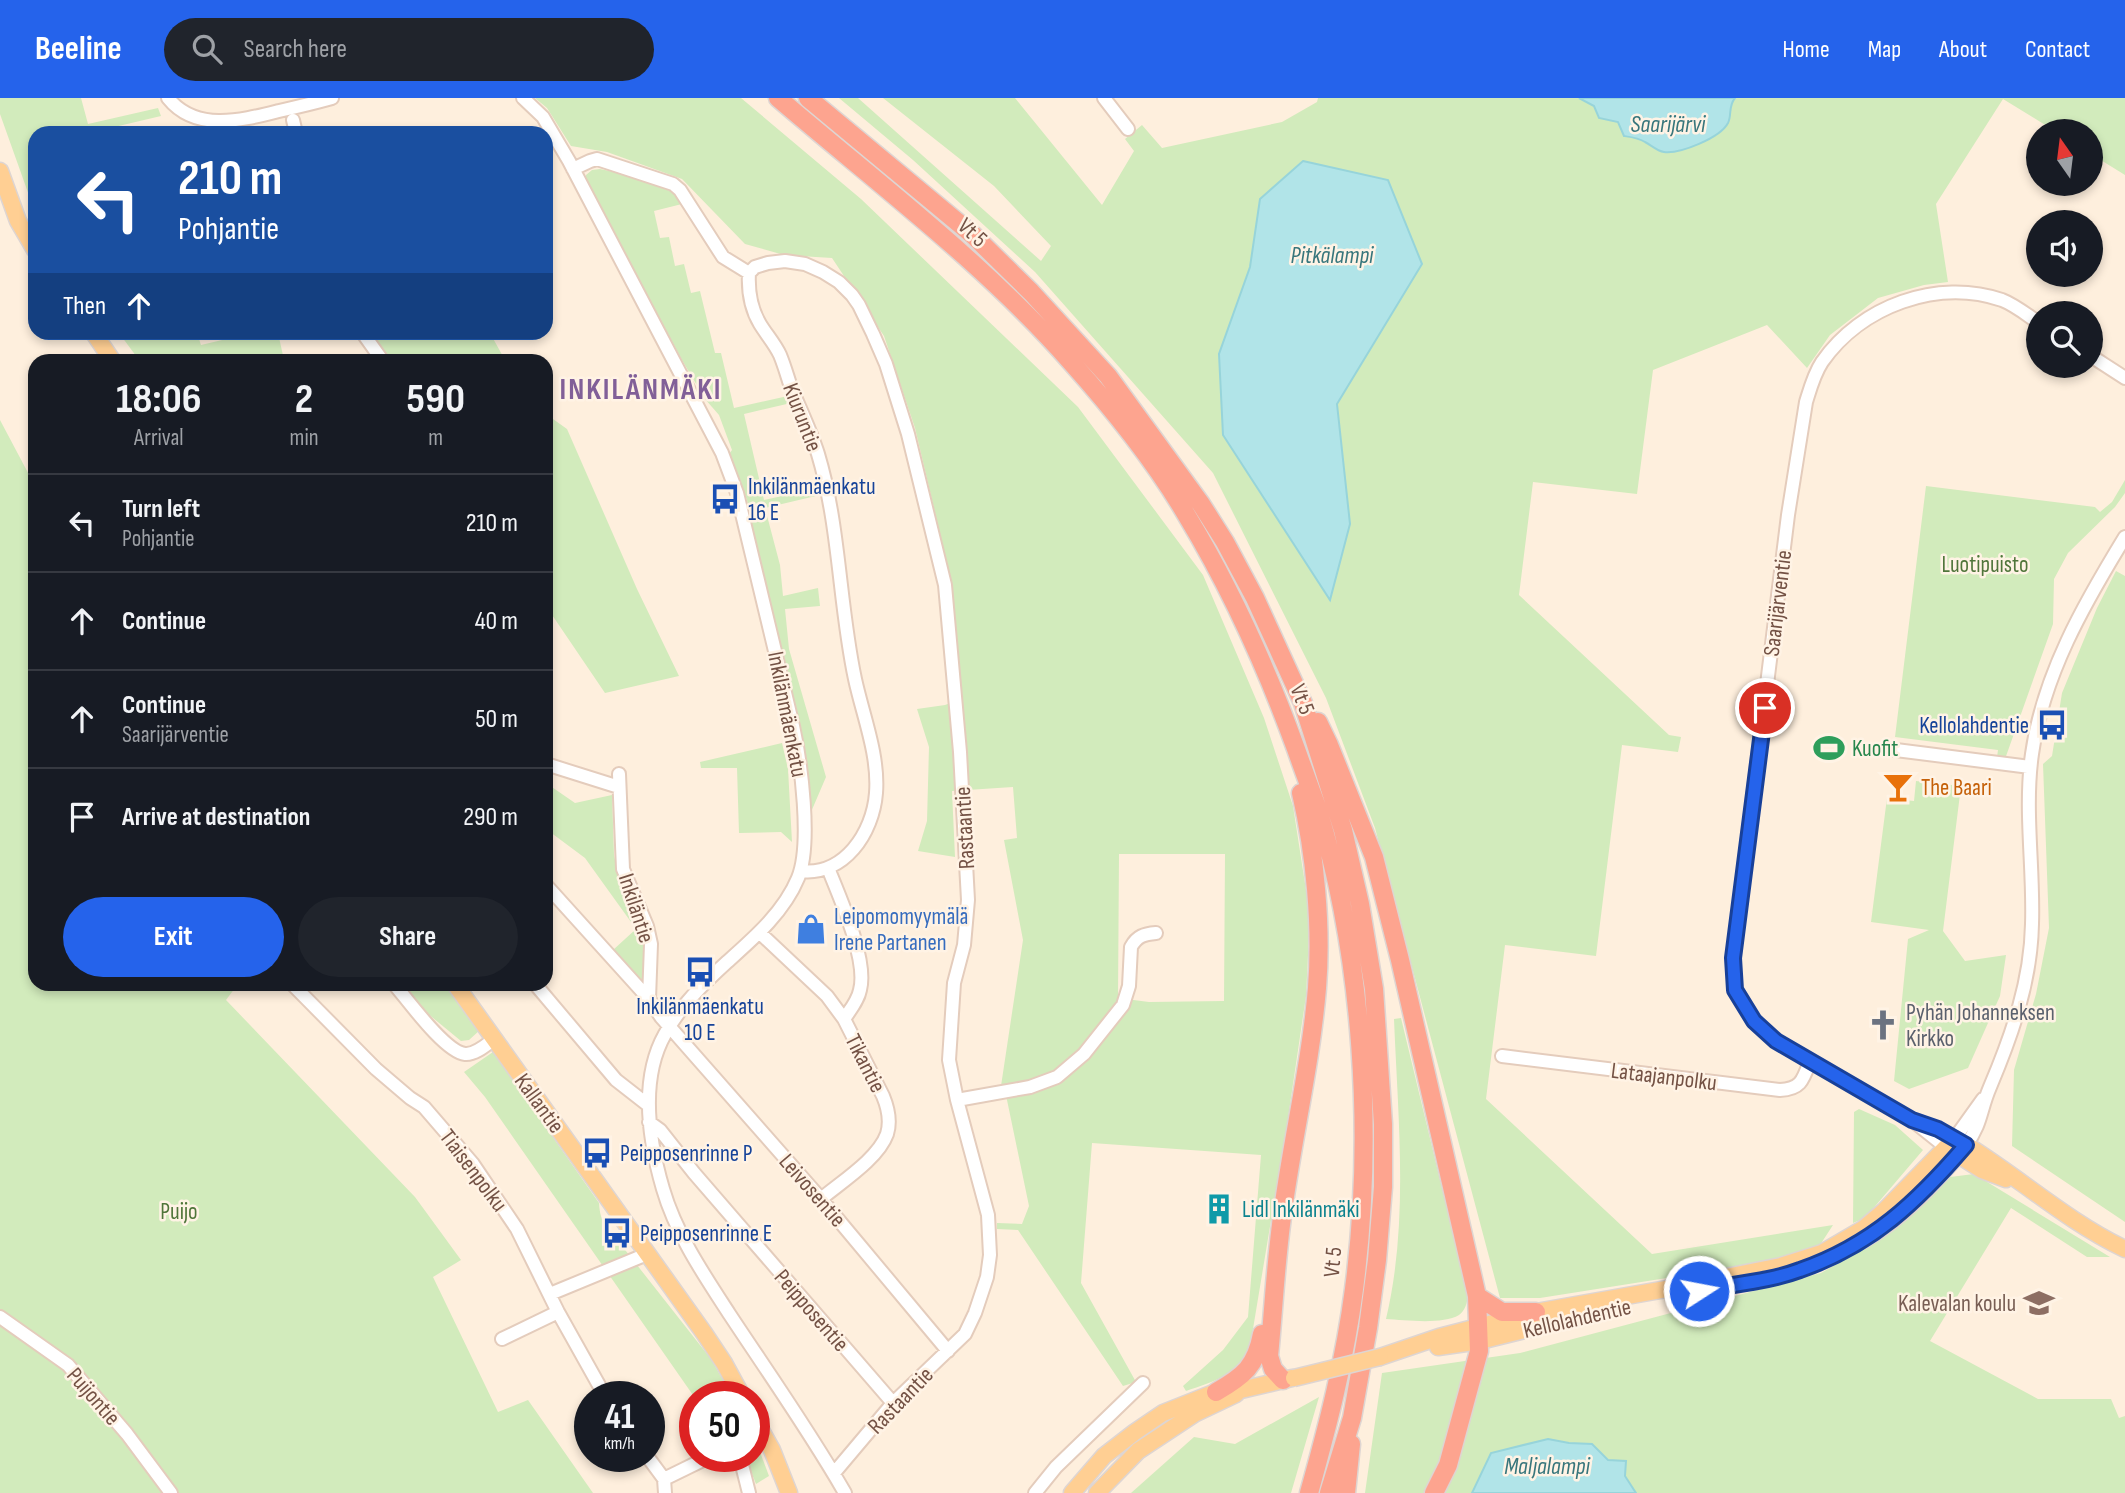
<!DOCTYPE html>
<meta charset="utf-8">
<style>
body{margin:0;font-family:"Sofia Sans Condensed",sans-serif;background:#20242c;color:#f1f3f6;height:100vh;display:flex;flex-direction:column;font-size:26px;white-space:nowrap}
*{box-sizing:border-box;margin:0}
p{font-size:23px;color:#9ea1a6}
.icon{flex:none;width:38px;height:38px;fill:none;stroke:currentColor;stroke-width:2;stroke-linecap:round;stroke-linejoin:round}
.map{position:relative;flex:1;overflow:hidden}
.panel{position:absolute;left:28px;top:256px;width:525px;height:637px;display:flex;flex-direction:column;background:#171b24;border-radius:21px;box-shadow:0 4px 10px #0003}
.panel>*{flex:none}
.guide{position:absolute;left:28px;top:28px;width:525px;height:214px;border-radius:21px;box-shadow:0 4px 10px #0003;background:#1a4fa0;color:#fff;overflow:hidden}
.needle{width:46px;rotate:346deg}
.tools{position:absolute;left:2026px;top:21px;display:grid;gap:14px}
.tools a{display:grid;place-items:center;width:77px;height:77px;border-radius:50%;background:#171b24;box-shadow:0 4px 10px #0003;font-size:35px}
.speed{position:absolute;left:574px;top:1283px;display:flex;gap:14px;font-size:35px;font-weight:700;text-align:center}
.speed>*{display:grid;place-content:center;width:91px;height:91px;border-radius:50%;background:#171b24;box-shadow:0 4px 10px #0003;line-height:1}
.speed small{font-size:18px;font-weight:400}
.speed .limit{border:10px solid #d22;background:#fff;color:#111}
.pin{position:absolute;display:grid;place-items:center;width:60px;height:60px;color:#fff;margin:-30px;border:4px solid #fff;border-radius:50%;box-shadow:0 2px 7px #0007}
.me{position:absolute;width:77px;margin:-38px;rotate:79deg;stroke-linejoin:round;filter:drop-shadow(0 0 5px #0008)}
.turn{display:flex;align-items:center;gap:24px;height:147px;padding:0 35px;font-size:32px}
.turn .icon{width:91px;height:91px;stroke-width:2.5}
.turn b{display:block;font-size:49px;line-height:60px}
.then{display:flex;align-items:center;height:66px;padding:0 35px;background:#0003;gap:14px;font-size:26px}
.eta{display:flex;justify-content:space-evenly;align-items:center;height:119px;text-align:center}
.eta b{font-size:42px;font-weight:700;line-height:49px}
.button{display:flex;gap:14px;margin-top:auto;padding:14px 35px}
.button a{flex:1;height:80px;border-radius:42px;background:#2563eb;color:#fff;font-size:28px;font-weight:700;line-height:80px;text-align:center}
.button a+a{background:#20242c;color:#f1f3f6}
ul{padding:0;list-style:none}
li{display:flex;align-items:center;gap:21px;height:98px;padding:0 35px;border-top:2px solid #363941}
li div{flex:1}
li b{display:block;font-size:26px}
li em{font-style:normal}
header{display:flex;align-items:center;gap:42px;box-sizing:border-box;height:98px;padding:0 35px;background:#2563eb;color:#fff}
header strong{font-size:33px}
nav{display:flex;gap:38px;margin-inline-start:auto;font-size:24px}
.search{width:490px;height:63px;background:#20242c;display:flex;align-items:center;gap:18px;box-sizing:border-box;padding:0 24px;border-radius:38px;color:#9ea1a6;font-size:26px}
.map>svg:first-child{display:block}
.green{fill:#d2ebbc;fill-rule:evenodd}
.water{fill:#b1e4e8;stroke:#97d4da;stroke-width:2}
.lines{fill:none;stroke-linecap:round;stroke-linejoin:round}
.minor-casing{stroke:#e4ccbc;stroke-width:16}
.major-casing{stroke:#ded5d2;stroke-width:19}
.highway-casing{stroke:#ded5d2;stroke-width:21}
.minor{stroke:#fff;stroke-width:12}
.major{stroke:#ffcf93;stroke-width:16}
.highway{stroke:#fda48f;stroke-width:18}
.major-bridge-casing{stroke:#ded5d2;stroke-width:19;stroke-linecap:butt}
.major-bridge{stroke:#ffcf93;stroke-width:16}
.route-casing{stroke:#184099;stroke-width:18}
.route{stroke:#2563eb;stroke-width:12}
.labels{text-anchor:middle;stroke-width:5;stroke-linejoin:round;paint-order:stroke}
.street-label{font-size:23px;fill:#745245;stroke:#fff3e5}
.transit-label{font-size:23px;fill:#164399;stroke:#fff3e5;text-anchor:start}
.park-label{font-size:23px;fill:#50753a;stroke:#fff3e5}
.leisure-label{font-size:23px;fill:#27864d;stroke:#fff3e5;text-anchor:start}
.food-label{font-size:23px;fill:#c56008;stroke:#fff3e5;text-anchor:start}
.shop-label{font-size:23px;fill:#366cbe;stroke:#fff3e5;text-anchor:start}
.worship-label{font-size:23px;fill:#5b616d;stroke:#fff3e5;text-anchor:start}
.culture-label{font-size:23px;fill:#0d838f;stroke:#fff3e5;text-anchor:start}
.education-label{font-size:23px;fill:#785e54;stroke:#fff3e5;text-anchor:end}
.water-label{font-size:24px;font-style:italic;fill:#38767c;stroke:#fff3e5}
.district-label{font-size:30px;font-weight:bold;letter-spacing:2px;fill:#815f98;stroke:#fff3e5}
</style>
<header>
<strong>Beeline</strong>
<div class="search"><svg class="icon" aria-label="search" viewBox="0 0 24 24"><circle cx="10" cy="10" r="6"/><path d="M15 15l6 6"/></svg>Search here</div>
<nav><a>Home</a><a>Map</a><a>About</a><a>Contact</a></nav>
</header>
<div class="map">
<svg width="2125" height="1395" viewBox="0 0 2125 1395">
<rect width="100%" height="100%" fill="#feefdd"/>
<path class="green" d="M0 0H81L88 26 158 10 161 18 89 35H35V109L31 103 0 16Z
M535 0H741L861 101 1078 309 1203 477 1264 620 1293 708 1308 805V857L1306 898 1288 1020 1250 1249C1239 1277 1212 1284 1186 1293L1183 1288 1223 1252 1248 1219 1261 1057 1092 1045 1081 1185 1136 1284 1123 1288 1018 1132 997 1131V1125L1022 1126 1029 1108 1007 1002 1001 988 1023 842 1004 742 1017 740 1013 689 952 693 955 759 918 753 927 723 929 649 917 611 945 607 961 601 952 508 942 444 915 330 884 238 832 160 784 157 745 146 682 81 607 54 571 48 547 10ZM1119 756H1225L1224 903 1149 904 1118 900Z
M839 0H858L1041 163 1051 148 994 88 883 0H1015L1102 107 1134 53 1125 41 1142 27 1162 50 1282 24 1317 4 1318 0H1579L1594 8 1599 20 1618 24 1624 38C1631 39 1639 40 1645 44 1651 47 1657 53 1664 54 1680 56 1720 40 1728 25 1732 17 1728 8 1735 0H2125V77L2091 56V33H2055L2003 1 1936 106 1948 184 1924 187 1878 200 1830 237 1807 270 1767 227 1653 272 1637 396 1533 384 1519 497 1669 637 1681 639 1678 654 1622 647 1596 858 1505 847 1486 1001 1652 1156 1833 1127 1820 1147 1768 1164 1540 1200H1500L1375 730 1326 600 1213 375 1035 174 913 62ZM1260 101 1422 166 1337 306 1219 256 1250 169Z
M600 71 619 75 673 94 682 106 654 113 660 140 669 139 675 168 684 166 691 195 700 193 715 255H721L734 310 788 298 791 305 744 316 764 402 818 390 820 397 765 410 780 467 783 498 818 490 820 508 785 511 789 551 826 679 811 714 807 667 760 470 747 402 729 356 732 352 719 317 705 301 682 262 586 83V77L592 72Z
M119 235H197L201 247 252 235H278L284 262H139Z
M371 235H490L505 262H388Z
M546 316 567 331 637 491 679 578 605 595 546 508Z
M0 322 35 388V886H238L226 902 415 1099 461 1162 433 1179 498 1314 528 1302 593 1395H0Z
M2125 382V395L2115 409 2068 455 2054 481 2053 526 2005 661 1997 659 1998 652 1895 639 1926 388 2095 409 2100 414 2112 404Z
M2116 473 2125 478V1124L2012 1048 2014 972 2036 896 2049 830 2043 666 2052 658 2062 595 2097 510Z
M782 645 788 671 792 744 781 734 739 735 737 670H701L700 664Z
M1916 683 1961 688 1943 833 1965 863 2006 857 2000 898 1968 970 1909 991 1894 983 1908 841 1929 832 1871 824 1887 700 1914 703Z
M546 685 575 705 612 697 614 757 618 776 643 832 646 884 643 887 613 852 636 831 585 760 546 731Z
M402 886H447L480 932 469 942 461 943 427 915Z
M1401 920 1468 1198C1467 1205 1465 1213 1459 1217 1442 1227 1405 1222 1386 1221 1409 1124 1398 1021 1394 921Z
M493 954 599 1105C600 1125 608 1134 622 1148L711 1261 732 1298H695V1300L485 999 464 974Z
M1859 1011 1895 1027 1923 1052 1865 1120 1853 1125 1854 1014Z
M1974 1076 2110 1159H2087L2011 1110 1930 1243 2038 1301H2111L2119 1320 2125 1318V1395H1636L1625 1377 1592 1346 1569 1345 1548 1341 1491 1355 1472 1395H1365L1382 1275 1520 1255 1821 1175 1865 1150 1912 1115 1950 1079Z
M1319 1299 1291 1395H1131L1194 1339 1235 1346Z
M754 1338 769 1378 756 1386 745 1358H754Z"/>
<path class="water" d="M1579 0H1735C1728 8 1732 17 1728 25 1720 40 1680 56 1664 54 1657 53 1651 47 1645 44 1639 40 1631 39 1624 38L1618 24 1599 20 1594 8Z
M1303 63 1388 82 1422 166 1337 306 1350 426 1330 502 1223 337 1219 256 1250 169 1260 101Z
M1548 1341 1569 1345 1592 1346 1608 1362 1626 1363 1625 1378 1636 1395H1472L1491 1355Z"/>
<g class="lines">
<g class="minor-casing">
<path id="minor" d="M168 0C196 35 243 22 279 13 297 9 314 5 332 0
M523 0 543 19 569 63 722 355 737 395 793 628C801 664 812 746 798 780 784 814 754 840 727 864 704 885 680 908 665 936 639 982 649 1043 663 1091 676 1136 704 1177 730 1217 769 1276 810 1334 845 1395
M1104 0 1128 31
M293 22 296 35
M573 71 590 63 597 61 673 86 680 92 723 159 749 175C748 192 751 211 760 226 766 236 775 246 780 257 785 269 788 281 792 292 801 313 811 334 818 356 840 429 839 507 855 581 863 618 879 657 876 695 873 735 844 778 801 773
M749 175 755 169 768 165 785 163 805 166 823 174 839 184 852 197 859 207 873 236 886 266 908 336 945 487 960 654 968 802 964 847 954 885 949 962 957 1002 988 1117 990 1157 987 1179 975 1215 965 1236 893 1305 834 1375
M362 234 382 262
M2091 258 2125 280
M1888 651 2030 669
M546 666 619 689
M619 676 623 771 647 828 651 846 649 901
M828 770C840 800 868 862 860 892 858 903 850 912 844 921
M546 787 649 901 661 919 821 1101 948 1253
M760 835 827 898 844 921 883 998C888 1010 891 1023 887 1036 878 1061 841 1084 821 1101
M292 886 376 971 410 1000 424 1009 473 1066 517 1131 558 1214 605 1298
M394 886C407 901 445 954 465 956 475 957 486 947 494 941
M535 886 616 982 648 1007
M1502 958 1780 992C1801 991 1803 982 1810 963
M957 1002 1030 989 1057 979 1084 956 1123 907 1129 888 1131 849C1137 838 1144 836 1156 835
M1917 1023 1938 1031 1955 1040 1983 1001
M649 1024 660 1032 694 1075 893 1305
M1966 1047C1982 1025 1980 1012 1990 989 2012 937 2031 883 2032 826 2034 770 2024 712 2032 656 2043 577 2084 506 2125 439
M1947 1050 1912 1022 1776 943 1754 923 1735 892 1733 860 1788 417 1806 304C1810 291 1814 276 1822 264 1861 208 1937 180 2002 202 2015 207 2027 217 2039 225
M550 1196 647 1156
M0 1219 68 1267 127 1336 171 1395
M502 1241 558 1214
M647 1358 664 1381
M733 1358 742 1367 749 1395
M665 1395 664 1381 711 1358
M1035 1395 1056 1369 1143 1285"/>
</g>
<g class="major-casing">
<path id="major" d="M0 73 18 123 35 152
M93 234 112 262
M455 886 704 1235 724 1265 742 1298
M1949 1051 1982 1072 2006 1081
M1863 1142C1904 1119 1936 1082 1966 1047
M1438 1249 1480 1243 1597 1214
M1380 1259 1439 1239 1536 1214 1672 1190 1781 1168 1822 1155 1863 1131 1884 1113 1955 1040C2013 1074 2064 1122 2125 1151
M754 1320 772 1352 789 1395
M1072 1395 1104 1358 1135 1334 1163 1315 1216 1294 1241 1292 1292 1280
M1097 1395 1138 1353 1194 1316 1236 1296"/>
</g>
<g class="highway-casing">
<path id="highway" d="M778 0C877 85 984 165 1071 264 1113 311 1155 363 1187 418 1231 491 1267 571 1296 651 1303 671 1311 692 1318 712 1363 859 1374 1038 1354 1191 1345 1261 1328 1327 1309 1395
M808 0 973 137 1031 194 1108 278 1201 406 1225 444 1255 500 1303 605 1343 732 1360 806 1374 891 1383 1026V1089L1377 1162 1368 1230 1352 1320 1329 1395
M1318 624 1329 647 1374 759 1400 862 1477 1198 1479 1253 1448 1367 1434 1395
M1477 1198 1502 1214H1536
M1283 1282 1273 1271 1269 1258C1274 1207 1276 1156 1284 1105 1294 1034 1311 963 1317 890 1322 829 1315 755 1301 695
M1216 1294C1244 1278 1256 1268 1262 1236
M1346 1395 1351 1346"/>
</g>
<use href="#minor" class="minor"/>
<use href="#major" class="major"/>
<use href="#highway" class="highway"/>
<g class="major-bridge-casing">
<path id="major-bridge" d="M1294 1280 1380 1259"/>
</g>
<use href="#major-bridge" class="major-bridge"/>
</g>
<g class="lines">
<g class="route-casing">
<path id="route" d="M1699 1193C1732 1186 1768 1184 1800 1172 1872 1147 1917 1104 1966 1047L1938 1031 1912 1022 1776 943 1754 923 1735 892 1733 860 1765 610"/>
</g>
<use href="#route" class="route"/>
</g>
<defs>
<g id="bus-bare" transform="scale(2.415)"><path d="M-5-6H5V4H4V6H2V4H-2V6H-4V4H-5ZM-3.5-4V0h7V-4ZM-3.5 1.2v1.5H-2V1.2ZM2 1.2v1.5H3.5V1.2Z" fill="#1a4fb4" stroke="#fff3e5" stroke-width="2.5" paint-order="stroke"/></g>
<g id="stadium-bare" transform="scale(2.415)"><path d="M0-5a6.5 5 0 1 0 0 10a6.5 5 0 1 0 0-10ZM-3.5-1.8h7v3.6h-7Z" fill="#2e9e5b" stroke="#fff3e5" stroke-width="2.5" paint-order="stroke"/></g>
<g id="bar-bare" transform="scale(2.415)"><path d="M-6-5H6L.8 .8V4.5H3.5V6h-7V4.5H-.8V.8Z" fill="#e8710a" stroke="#fff3e5" stroke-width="2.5" paint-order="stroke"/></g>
<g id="shop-bare" transform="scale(2.415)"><path d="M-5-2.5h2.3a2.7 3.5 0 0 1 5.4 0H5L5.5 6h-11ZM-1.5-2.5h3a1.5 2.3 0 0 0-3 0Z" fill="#3f7fe0" stroke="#fff3e5" stroke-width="2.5" paint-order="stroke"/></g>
<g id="church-bare" transform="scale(2.415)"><path d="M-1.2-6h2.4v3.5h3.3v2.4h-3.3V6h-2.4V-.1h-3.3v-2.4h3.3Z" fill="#6b7280" stroke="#fff3e5" stroke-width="2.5" paint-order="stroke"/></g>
<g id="building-bare" transform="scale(2.415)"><path d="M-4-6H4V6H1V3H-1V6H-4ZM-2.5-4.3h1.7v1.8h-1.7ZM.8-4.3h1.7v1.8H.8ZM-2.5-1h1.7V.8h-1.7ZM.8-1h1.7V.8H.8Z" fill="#0f9aa8" stroke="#fff3e5" stroke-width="2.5" paint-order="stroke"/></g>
<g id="school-bare" transform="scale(2.415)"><path d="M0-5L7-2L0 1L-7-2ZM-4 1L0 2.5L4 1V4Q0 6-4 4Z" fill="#8d6e63" stroke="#fff3e5" stroke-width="2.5" paint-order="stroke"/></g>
</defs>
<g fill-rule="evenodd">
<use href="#bus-bare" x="725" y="401"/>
<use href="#bus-bare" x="2052" y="627"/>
<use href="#stadium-bare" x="1829" y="650"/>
<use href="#bar-bare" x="1898" y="689"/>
<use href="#shop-bare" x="811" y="831"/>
<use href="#bus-bare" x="700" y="874"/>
<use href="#church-bare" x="1883" y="927"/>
<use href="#bus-bare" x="597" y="1055"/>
<use href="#building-bare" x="1219" y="1111"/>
<use href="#bus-bare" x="617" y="1135"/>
<use href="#school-bare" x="2039" y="1205"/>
</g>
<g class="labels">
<g class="street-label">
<text transform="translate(973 134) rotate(42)" y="8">Vt 5</text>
<text transform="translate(803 319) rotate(69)" y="8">Kiuruntie</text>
<text transform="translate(1777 505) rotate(-83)" y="8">Saarijärventie</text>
<text transform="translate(1303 601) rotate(69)" y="8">Vt 5</text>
<text transform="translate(788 616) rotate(79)" y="8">Inkilänmäenkatu</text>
<text transform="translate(964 730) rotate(-93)" y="8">Rastaantie</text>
<text transform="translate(637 810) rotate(72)" y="8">Inkiläntie</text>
<text transform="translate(866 965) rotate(63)" y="8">Tikantie</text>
<text transform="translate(1664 978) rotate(7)" y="8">Lataajanpolku</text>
<text transform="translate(540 1005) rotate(54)" y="8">Kallantie</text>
<text transform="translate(474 1072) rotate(53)" y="8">Tiaisenpolku</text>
<text transform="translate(813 1092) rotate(49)" y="8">Leivosentie</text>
<text transform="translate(1332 1164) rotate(-85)" y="8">Vt 5</text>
<text transform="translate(812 1212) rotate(49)" y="8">Peipposentie</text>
<text transform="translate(1577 1220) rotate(-13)" y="8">Kellolahdentie</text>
<text transform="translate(94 1298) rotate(49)" y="8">Puijontie</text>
<text transform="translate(900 1302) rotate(-46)" y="8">Rastaantie</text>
</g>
<g class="transit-label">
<text x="748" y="396">Inkilänmäenkatu<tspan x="748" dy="26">16 E</tspan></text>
<text x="2029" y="635" text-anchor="end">Kellolahdentie</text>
<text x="700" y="916" text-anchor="middle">Inkilänmäenkatu<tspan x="700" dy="26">10 E</tspan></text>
<text x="620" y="1063">Peipposenrinne P</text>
<text x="640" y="1143">Peipposenrinne E</text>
</g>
<g class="park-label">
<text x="1985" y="474">Luotipuisto</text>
<text x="179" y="1121">Puijo</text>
</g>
<g class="leisure-label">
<text x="1852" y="658">Kuofit</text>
</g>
<g class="food-label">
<text x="1921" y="697">The Baari</text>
</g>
<g class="shop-label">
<text x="834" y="826">Leipomomyymälä<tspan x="834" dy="26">Irene Partanen</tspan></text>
</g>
<g class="worship-label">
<text x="1906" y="922">Pyhän Johanneksen<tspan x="1906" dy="26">Kirkko</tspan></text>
</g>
<g class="culture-label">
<text x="1242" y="1119">Lidl Inkilänmäki</text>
</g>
<g class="education-label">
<text x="2016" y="1213">Kalevalan koulu</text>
</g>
<g class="water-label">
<text x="1668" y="34">Saarijärvi</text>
<text x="1332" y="165">Pitkälampi</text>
<text x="1547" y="1376">Maljalampi</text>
</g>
<g class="district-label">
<text x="641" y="301">INKILÄNMÄKI</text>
</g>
</g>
</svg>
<div class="tools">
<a><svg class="needle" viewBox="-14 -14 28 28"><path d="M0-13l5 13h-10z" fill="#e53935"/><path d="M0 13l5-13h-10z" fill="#9ea1a6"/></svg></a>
<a><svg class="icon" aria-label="sound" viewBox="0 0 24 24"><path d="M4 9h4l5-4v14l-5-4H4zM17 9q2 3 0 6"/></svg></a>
<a><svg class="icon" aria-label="search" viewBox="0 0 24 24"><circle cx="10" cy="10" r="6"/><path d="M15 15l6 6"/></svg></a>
</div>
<div class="speed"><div>41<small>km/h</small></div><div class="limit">50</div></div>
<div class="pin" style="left:1765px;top:610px;background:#d93025"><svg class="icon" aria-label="arrive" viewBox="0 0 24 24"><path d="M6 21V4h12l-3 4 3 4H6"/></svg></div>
<svg class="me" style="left:1699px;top:1193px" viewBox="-20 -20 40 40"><circle r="17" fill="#2563eb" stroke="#fff" stroke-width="3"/><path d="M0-11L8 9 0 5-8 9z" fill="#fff"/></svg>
<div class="guide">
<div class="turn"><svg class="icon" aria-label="left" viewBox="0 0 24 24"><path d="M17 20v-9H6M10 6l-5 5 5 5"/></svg><div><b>210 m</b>Pohjantie</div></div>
<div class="then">Then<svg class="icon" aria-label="ahead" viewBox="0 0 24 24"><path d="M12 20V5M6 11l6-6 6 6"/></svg></div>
</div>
<section class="panel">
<div class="eta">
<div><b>18:06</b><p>Arrival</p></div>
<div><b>2</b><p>min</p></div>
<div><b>590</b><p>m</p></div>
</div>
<ul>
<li><svg class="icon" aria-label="left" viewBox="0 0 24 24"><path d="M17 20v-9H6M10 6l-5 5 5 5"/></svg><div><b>Turn left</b><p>Pohjantie</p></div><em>210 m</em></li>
<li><svg class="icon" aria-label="ahead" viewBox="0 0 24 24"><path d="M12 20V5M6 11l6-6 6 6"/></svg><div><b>Continue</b></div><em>40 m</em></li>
<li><svg class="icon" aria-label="ahead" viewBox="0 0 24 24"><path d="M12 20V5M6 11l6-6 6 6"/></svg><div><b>Continue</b><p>Saarijärventie</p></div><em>50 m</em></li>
<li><svg class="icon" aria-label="arrive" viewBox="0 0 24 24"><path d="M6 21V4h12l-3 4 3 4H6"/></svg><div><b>Arrive at destination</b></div><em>290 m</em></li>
</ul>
<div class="button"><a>Exit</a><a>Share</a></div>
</section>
</div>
